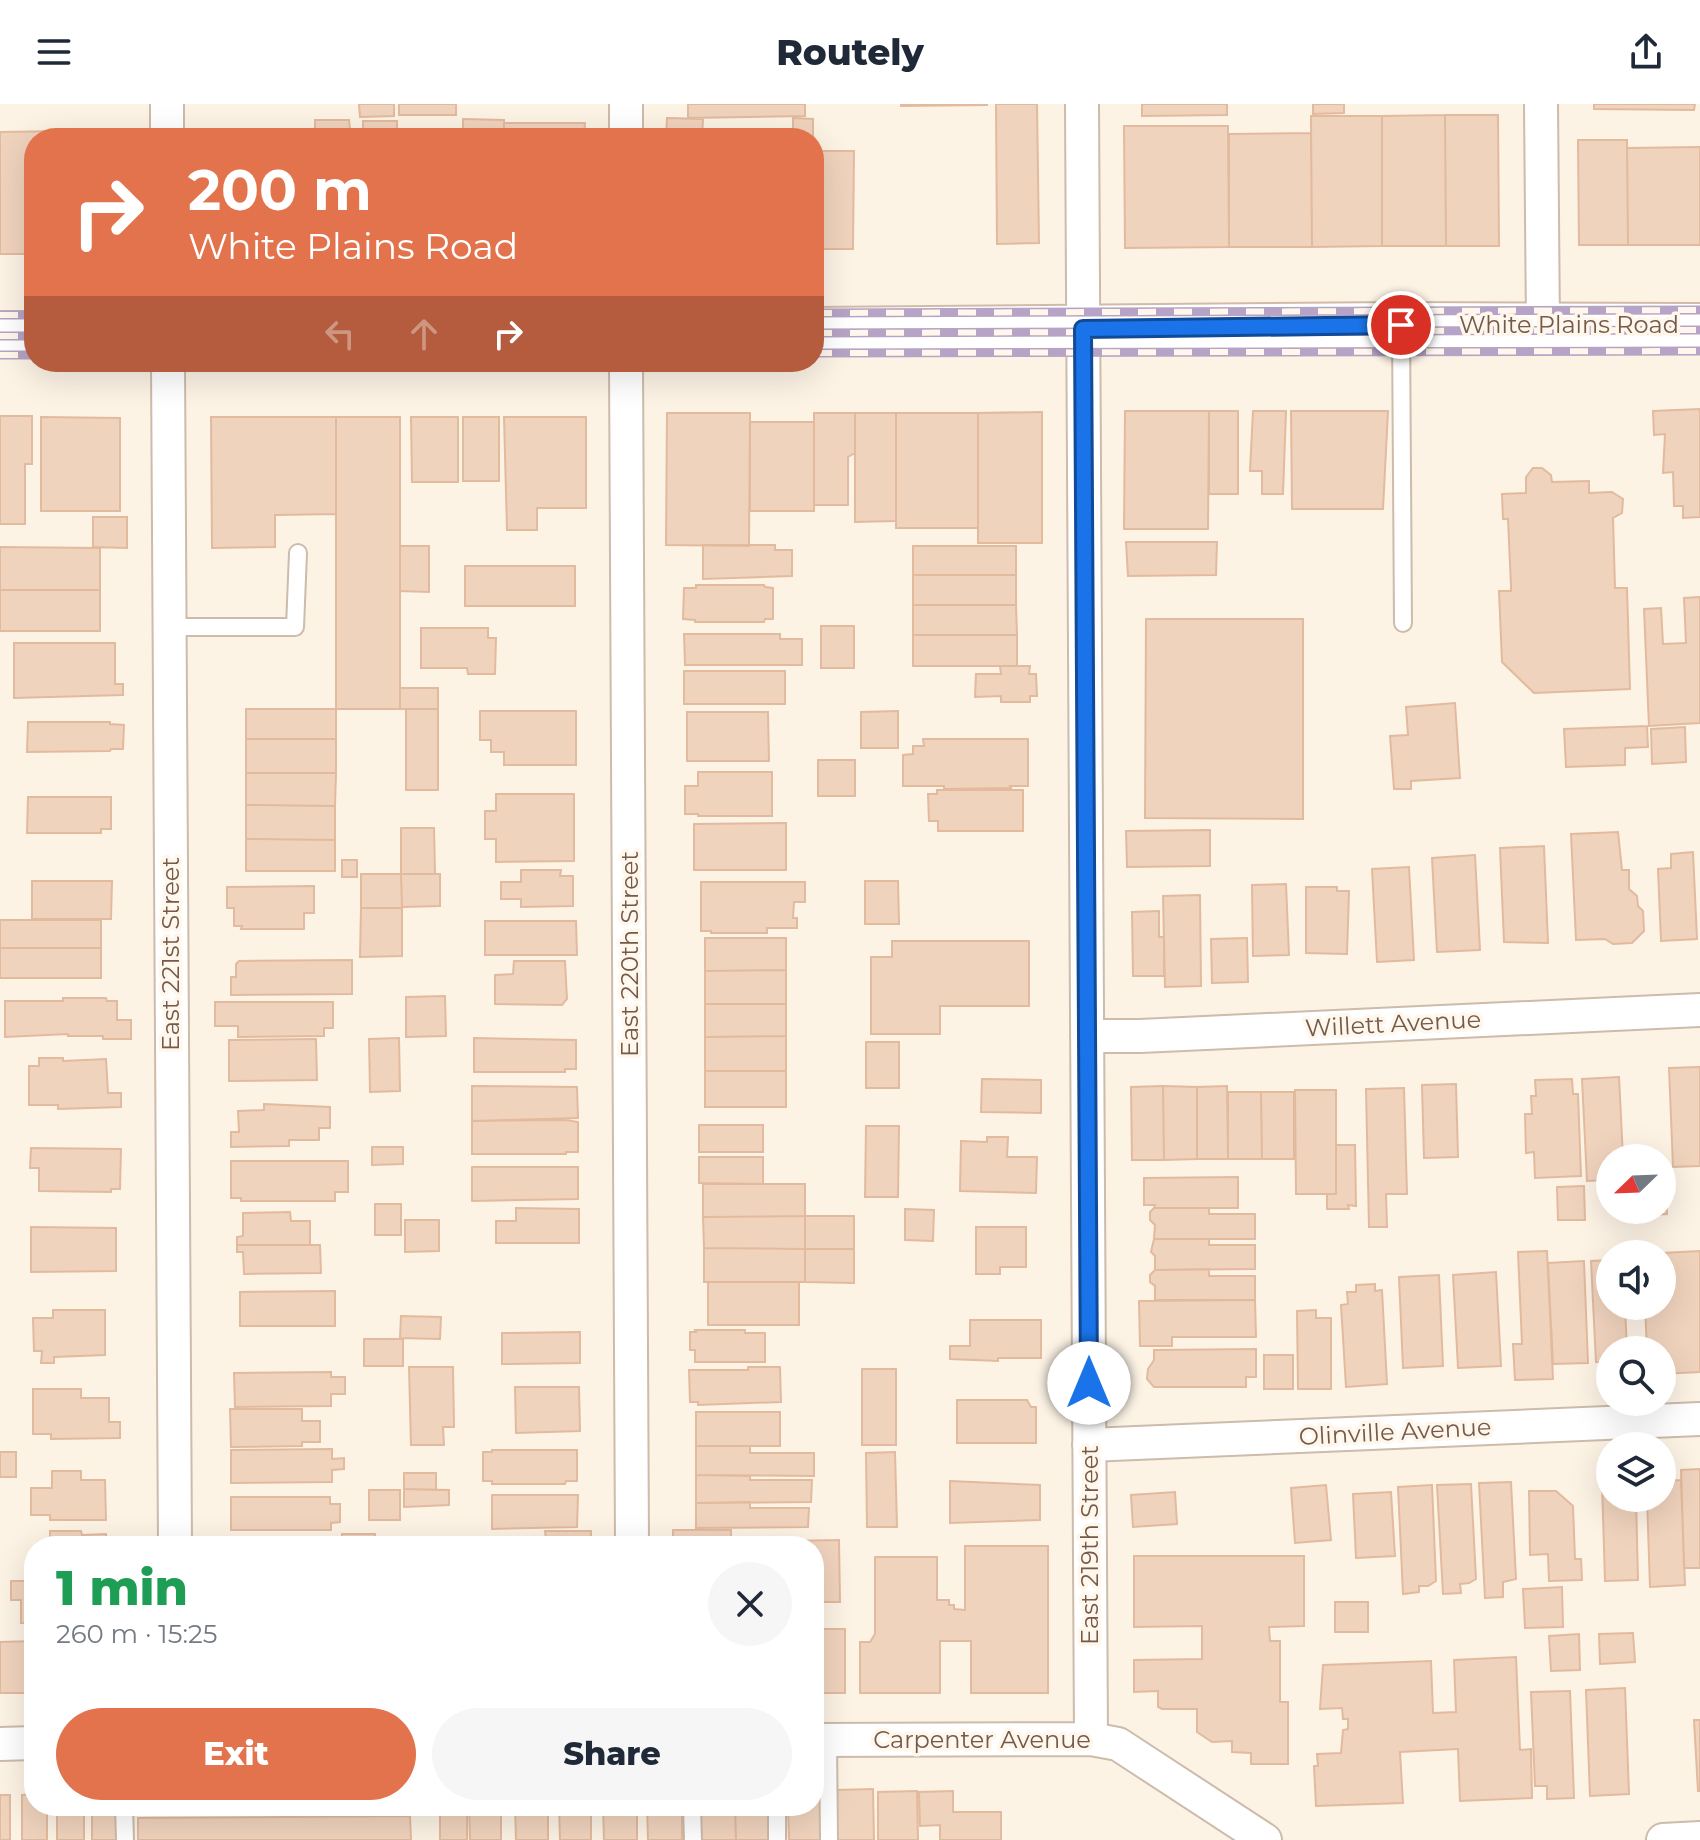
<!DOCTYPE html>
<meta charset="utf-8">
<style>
body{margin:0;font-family:Montserrat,sans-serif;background:#f6f6f7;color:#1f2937;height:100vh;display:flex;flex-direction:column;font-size:30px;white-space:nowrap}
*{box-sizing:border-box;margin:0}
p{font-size:26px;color:#747a83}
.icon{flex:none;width:44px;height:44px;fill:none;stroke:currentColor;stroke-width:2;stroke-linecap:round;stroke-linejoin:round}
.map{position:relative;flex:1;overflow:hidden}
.panel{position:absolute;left:24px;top:1432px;width:800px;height:280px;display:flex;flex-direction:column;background:#fff;border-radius:32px;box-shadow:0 8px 32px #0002}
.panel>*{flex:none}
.guide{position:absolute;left:24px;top:24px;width:800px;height:244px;border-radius:32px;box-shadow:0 8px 32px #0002;background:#e2734d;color:#fff;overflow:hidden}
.needle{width:52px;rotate:247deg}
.controls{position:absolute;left:1596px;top:1040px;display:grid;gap:16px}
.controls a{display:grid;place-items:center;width:80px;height:80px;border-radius:50%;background:#fff;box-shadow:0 8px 32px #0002;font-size:40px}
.pin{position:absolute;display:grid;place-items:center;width:68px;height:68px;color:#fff;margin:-34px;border:4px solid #fff;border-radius:50%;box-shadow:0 2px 8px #0007}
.me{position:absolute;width:88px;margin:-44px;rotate:0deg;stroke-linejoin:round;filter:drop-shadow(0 0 6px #0008)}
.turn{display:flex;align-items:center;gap:28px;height:168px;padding:0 32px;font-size:36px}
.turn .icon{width:104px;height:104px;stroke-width:2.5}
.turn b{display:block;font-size:56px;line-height:68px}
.lanes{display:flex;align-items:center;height:76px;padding:0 32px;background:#0003;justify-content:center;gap:40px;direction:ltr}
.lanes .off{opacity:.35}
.round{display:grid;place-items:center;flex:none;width:84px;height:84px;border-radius:42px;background:#f6f6f7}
.summary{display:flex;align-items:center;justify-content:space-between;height:136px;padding:0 32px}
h1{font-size:48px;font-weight:800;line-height:60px;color:#1e9e55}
.button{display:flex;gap:16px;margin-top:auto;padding:16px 32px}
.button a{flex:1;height:92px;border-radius:48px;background:#e2734d;color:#fff;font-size:32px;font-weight:800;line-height:92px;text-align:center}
.button a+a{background:#f6f6f7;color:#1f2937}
header{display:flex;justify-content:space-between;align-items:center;height:104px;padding:0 32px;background:#fff;font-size:36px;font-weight:800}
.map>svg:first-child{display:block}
.building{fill:#f0d3bd;stroke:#e2ba9e;stroke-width:2}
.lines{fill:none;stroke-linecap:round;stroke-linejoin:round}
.service-casing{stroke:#cdbbab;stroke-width:20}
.minor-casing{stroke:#cdbbab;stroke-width:36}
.secondary-casing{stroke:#d0bba9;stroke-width:48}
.service{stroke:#fff;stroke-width:16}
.minor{stroke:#fff;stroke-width:32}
.secondary{stroke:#fff;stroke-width:44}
.rail-casing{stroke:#b6a3c5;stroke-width:9}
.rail{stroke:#fff7eb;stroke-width:6;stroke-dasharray:18;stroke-linecap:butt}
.route-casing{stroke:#114b97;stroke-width:20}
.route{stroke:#1a73e8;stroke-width:14}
.labels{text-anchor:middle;stroke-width:7;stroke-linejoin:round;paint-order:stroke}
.street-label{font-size:24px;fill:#745a4b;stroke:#fff7eb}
</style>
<header><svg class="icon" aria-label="menu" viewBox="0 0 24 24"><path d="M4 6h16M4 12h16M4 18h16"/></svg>Routely<svg class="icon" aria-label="share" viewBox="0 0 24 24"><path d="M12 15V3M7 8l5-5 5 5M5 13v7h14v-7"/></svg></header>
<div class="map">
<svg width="1700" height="1736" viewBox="0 0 1700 1736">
<rect width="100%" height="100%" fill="#fcf3e5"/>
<path class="building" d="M359 0H394V12L360 13Z
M399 0H456V11H399Z
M688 0H805V12L688 14Z
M901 0H987V1L901 2Z
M996 0H1037L1039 139 997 140Z
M1142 0H1227V11L1142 12Z
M1313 0H1344V9L1313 10Z
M1594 0H1695L1694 6 1594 5Z
M1445 11 1446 142H1382V12Z
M1445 11H1498L1499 142H1446Z
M1311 12H1382V142L1312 143Z
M667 14 703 15 702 34H666Z
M793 14 813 15V34H793Z
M463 15 504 16V34H463Z
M315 16H349L350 25 363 26V17H397V34H315Z
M504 19H585L584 34H504Z
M1124 22H1228L1229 143 1125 144Z
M127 26V34H34V150H0V28Z
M1311 29 1312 143H1229V30Z
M1578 36H1627L1628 141H1579Z
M1700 43V141H1628L1627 44Z
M814 47H854L853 145H814Z
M1700 305V413L1683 414V402H1674L1673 368 1663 369 1665 330 1654 331 1653 307Z
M1125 307H1209L1208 425H1124Z
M1209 307H1238V390H1209Z
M1253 307H1286L1283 390H1262V367H1250Z
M1291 307H1388L1383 405H1292Z
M1042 308V439H978V309Z
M667 309H750L749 442 666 441Z
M814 309H855V349L848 353V401H814Z
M855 309H896V417L855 418Z
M896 309H978V424H896Z
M0 312H32V360H25V420H0Z
M41 313 120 314V407H41Z
M211 313H336V410L275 411V443L212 444Z
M336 313H400V605H336Z
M411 313H458V378H412Z
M463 313H499V377H463Z
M504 313H586V404H537V426H507Z
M750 318H814V407H750Z
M1533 364H1542L1551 371 1552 378 1589 377V389L1612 388 1623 395 1622 409 1613 414 1615 484H1627L1630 585 1534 589 1502 558 1499 487H1511V482L1508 415H1503L1502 390 1526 389V373Z
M93 413H127V444L93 443Z
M1126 438H1217L1216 471 1128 472Z
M703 441H775V446H792V472L703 475Z
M400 442H429V488L400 487Z
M913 442H1016V471H913Z
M0 443 100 444V486H0Z
M465 462H575V502H465Z
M913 471H1016V501H913Z
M696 481H764L765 483 773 484V515H765L764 518H695V516L683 515 684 484H696Z
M0 486H100V527H0Z
M1700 493V619L1649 622 1644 505 1661 504 1663 540 1686 539 1684 494Z
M913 501H1016L1017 531H913Z
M1146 515H1303V715L1145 714Z
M821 522H854V564H821Z
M421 524H488V534H496L495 570H468L467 564H421Z
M684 530H780V535H802V561H685Z
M913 531H1017V562H913Z
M14 539H115V580H123V591L14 594Z
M1000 562H1030L1029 570H1036L1037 592H1030V598H1001V592L975 593 976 570H1001Z
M684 567H785V600H684Z
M400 584H438V605H400Z
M1455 599 1460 674 1411 677V685H1394L1390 632 1408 631 1406 603Z
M246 605H336V635H246Z
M406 605H438V686H406Z
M480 607H576V661H504V648H491V636H480Z
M898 607V644H861V608Z
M687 608H768L769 657H687Z
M28 618H110V620L124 621 123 645H111L110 647 27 648Z
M1647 622 1648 643 1625 644V661L1566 663 1564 625Z
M1685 623 1686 658 1652 660 1651 625Z
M246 635H336V669H246Z
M923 635H1028V682H1010L1011 684 944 685V682H903V651L913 650V642H924Z
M818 656H855V692H818Z
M698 668H772V712H698V710H685V682H698Z
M246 669H336L335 702 246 701Z
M937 686H1023V727H938V717H929L928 690H937Z
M496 690H574V757L496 758V735H485V707H496Z
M28 693H111V725H101V729H27Z
M246 701 335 702V736L246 735Z
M786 719V766H694V720Z
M401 724H434L435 770H401Z
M1210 726V762L1127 763 1126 727Z
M1618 728 1622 766H1629V785L1637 792 1638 802 1643 807 1644 827 1632 839 1613 840 1605 835 1576 836 1571 730Z
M246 735 335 736V767H246Z
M1544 742 1548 839 1504 838 1500 744Z
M1693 748 1697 835 1661 837 1658 765 1671 764V750Z
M1475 751 1480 846 1437 848 1432 754Z
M342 756H357V773H342Z
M1409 763 1414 856 1377 858 1372 765Z
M521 766H561L560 772H573V802L521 803V795H501V778H521Z
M361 770H401L402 804H361Z
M401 770H440V802L402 803Z
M32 777H112L111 815H32Z
M865 777H898L899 820H865Z
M701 778H805V798H794L793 814H797V824H767V829H711V827H701Z
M1286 780 1289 851 1253 852 1252 781Z
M314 782V809H304V825H241L242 822H234V804H227V783Z
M1306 783H1337V787H1349L1347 850 1306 849Z
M1200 791 1201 882 1165 883 1163 792Z
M361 804H402V852L360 853Z
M1159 807V833H1164V872H1133L1132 808Z
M0 816H101V844H0Z
M485 817H576L577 851H485Z
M705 834H786V866L705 867Z
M1247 834 1248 878 1212 879 1211 835Z
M892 837H1029V902H940V930H871V853H892Z
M0 844H101V874H0Z
M352 856V890L231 891V873H236V860L239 857Z
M514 857H565L567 895 562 901 495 900V871L513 870Z
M786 866V900H705V867Z
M445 892 446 932 406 933V893Z
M63 894H106L107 897H117V916H131V935H103V932H68V930L5 933V897H63Z
M215 898H333V924H324V932L238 933V922H215Z
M705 900H786V932L705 933Z
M786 932V967H705V933Z
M399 934 400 987 370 988 369 935Z
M474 934 576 936V965H565V968H474Z
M316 935 317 976 229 977V936Z
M866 938H899V984H866Z
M39 954H63V957L106 955 108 989H121V1003L58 1005V1001H29V962H39Z
M1700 963V1062L1673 1063 1669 964Z
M705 967H786V1003H705Z
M1619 973 1623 1054H1610V1076L1587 1077 1582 975Z
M982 975 1041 976V1009L981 1008Z
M1572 975 1573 990H1578L1581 1072 1535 1074 1534 1048 1526 1049 1525 1010H1532L1531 992H1536L1535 976Z
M1456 980 1458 1053 1424 1054 1422 981Z
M472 982 577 983 578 1014 472 1017Z
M1163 982 1197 983V1055L1164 1056Z
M1163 982 1164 1056H1132L1131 983Z
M1227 982 1228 1055H1197V983Z
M1404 984 1407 1090H1386L1387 1123H1369L1366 985Z
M1295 986H1336V1090H1296Z
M1228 988H1261L1262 1055H1228Z
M1261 988H1294V1055H1262Z
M264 1000 330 1003V1024H319V1036H289V1042L231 1043V1028H239L238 1007 264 1006Z
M566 1016 578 1018V1048H566V1050H472V1017Z
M699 1021H763V1048H699Z
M866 1022H899L898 1093H865Z
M987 1033H1008L1007 1053H1037L1036 1089 960 1087 961 1037 987 1038Z
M1336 1041H1355L1356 1102 1348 1101 1349 1105H1327V1090H1336Z
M372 1043H403V1060L372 1061Z
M31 1044 121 1045 120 1085H111V1088L39 1087V1064H30Z
M699 1053H763V1080L699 1079Z
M231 1057H348V1088H335V1097H241V1094H231Z
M472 1063H578V1095L472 1097Z
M1238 1073V1104H1154L1155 1101H1144V1074Z
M1665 1076 1667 1110 1634 1112V1106H1662V1077Z
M703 1080H805V1112L703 1113Z
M1584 1082 1585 1116H1558L1557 1083Z
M375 1100H401V1131H375Z
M516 1104 579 1105V1139H496V1117H516Z
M1154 1104H1209V1110H1255V1135H1154L1155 1121 1150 1116V1108Z
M905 1105 934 1106 933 1137 905 1136Z
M290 1108 291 1117H310V1141H237V1133L243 1132V1109Z
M805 1112V1145L704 1144 703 1113Z
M805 1112H854V1145H805Z
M405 1116H439V1147L405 1148Z
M31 1123 116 1124V1167L31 1168Z
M976 1123H1026V1163H1000V1170H976Z
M1154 1135H1209V1141H1255V1165L1155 1166V1152L1151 1148Z
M237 1141H320L321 1169 244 1170 243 1148H237Z
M704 1144 805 1145V1178H704Z
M805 1145H854V1179L805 1178Z
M1547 1147 1553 1275 1515 1276 1513 1240H1522L1518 1148Z
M1700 1147V1268L1662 1270V1246H1647L1645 1202H1662V1150H1643Z
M1610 1156V1202H1625L1627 1246H1610V1258H1596L1591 1157Z
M1584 1157 1588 1259 1553 1260 1548 1159Z
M1209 1165V1172H1255V1196H1155V1182L1150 1178V1171L1155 1166Z
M1496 1168 1501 1262 1458 1264 1453 1171Z
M1439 1171 1443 1262 1403 1264 1399 1173Z
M708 1178H799V1221H708Z
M1375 1180V1187L1382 1186 1387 1280 1346 1283 1341 1201 1348 1200 1347 1188H1356V1181Z
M335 1187V1222H240V1188Z
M1255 1196 1256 1233H1172V1242H1140L1139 1197Z
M53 1206H105V1251L54 1253V1259H41L42 1247H34L33 1214H53Z
M1316 1206V1214H1331V1285H1298L1297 1207Z
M401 1212 441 1213 440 1235 400 1234Z
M970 1216H1041V1254H998V1257L950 1255V1242H970Z
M695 1226H745V1229H765V1258H695V1246H690V1228H696Z
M580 1228V1259L502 1260V1229Z
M364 1235H403V1262H364Z
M1256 1245V1273H1246V1283H1154L1147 1275 1148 1265 1154 1256V1246Z
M1264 1251H1293V1285H1264Z
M409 1263H453L454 1323H443L444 1341H411Z
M748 1263H780L781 1298 698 1301V1298H690L689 1266H748Z
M862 1265H896V1341H862Z
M331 1268V1273H345V1290H331V1302L235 1303 234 1269Z
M515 1283H579L580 1327 516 1329Z
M33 1285H81V1294H109V1318H120V1334L51 1335V1330H33Z
M957 1296H1027L1031 1303H1036V1339H957Z
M230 1305H302V1317H320V1338H302V1342L231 1343Z
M696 1308H780V1342H696Z
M696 1342H750V1349H814V1372L696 1371Z
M332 1345V1355L344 1354V1365L332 1366V1378L231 1379V1346Z
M492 1346H577V1377H566L565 1380H492V1377H483V1348H492Z
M0 1348H16V1373H0Z
M895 1348 897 1423H867L866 1349Z
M1700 1365V1464H1684L1681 1366Z
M52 1367H81V1376H105L106 1416H50V1411H31V1384H52Z
M404 1369H436V1386L404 1385Z
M696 1371 750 1372V1376H812L811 1398 696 1399Z
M1681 1376 1685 1481 1650 1483 1647 1394H1662V1377Z
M950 1377 1040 1381V1416L950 1419Z
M1511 1378 1516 1475 1503 1478V1493L1485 1494 1479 1379Z
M1602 1379H1610V1394H1636L1638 1476 1605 1477Z
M1471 1380 1476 1475 1469 1479 1460 1480 1461 1489 1443 1490 1437 1381Z
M1326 1381 1331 1436 1295 1439 1291 1384Z
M1432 1381 1436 1477 1428 1482H1419V1488L1403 1490 1398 1383Z
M404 1385 449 1386V1401L404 1403Z
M369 1386H400V1416H369Z
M1529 1387H1556L1573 1402 1575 1455H1581L1582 1476 1549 1477 1548 1450 1530 1451Z
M1175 1388 1177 1420 1133 1423 1131 1391Z
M1391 1388 1395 1452 1356 1454 1353 1390Z
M492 1391H578L577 1423 492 1425Z
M231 1393H330V1400H340V1418L331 1419V1426H231Z
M750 1398V1404H809L808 1423 696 1424V1399Z
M673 1426H731V1438L839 1436 840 1498H814V1442H673Z
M50 1427H81L82 1431 106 1430V1442H45L50 1441Z
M545 1427H591V1442H445V1436H546Z
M342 1430H375V1442H342Z
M965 1442H1048V1589H971V1537H940V1589H860V1538H870L875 1530V1453H937V1496H949V1501H954V1505L965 1506Z
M1134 1452H1304V1522L1269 1523 1270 1537H1280V1598H1288V1660H1251V1649L1232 1648V1637L1212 1638 1197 1628V1605H1162L1158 1603V1587L1134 1588V1556L1202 1555V1522L1134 1523Z
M11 1477H34V1519H21V1496H11Z
M1562 1483 1563 1523 1525 1524 1523 1485Z
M1335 1498H1368V1528H1335Z
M814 1525H845V1589H814Z
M1633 1529 1635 1558 1600 1560 1599 1530Z
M1579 1530 1580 1566 1551 1567 1549 1532Z
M34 1537V1589H0V1538Z
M1516 1553 1520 1646 1531 1645 1532 1694 1460 1697 1458 1645 1400 1648 1403 1699 1316 1702 1314 1662H1318L1317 1650 1341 1649 1343 1626 1348 1625V1615H1343L1342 1604 1320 1605 1323 1561 1431 1557 1433 1609 1456 1608 1454 1556Z
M1625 1584 1629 1690 1590 1692 1586 1586Z
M1570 1587 1574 1694 1547 1695V1682H1535L1531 1588Z
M1694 1616H1700V1687H1698Z
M814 1685H823L824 1736H789L788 1702H814Z
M873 1685 874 1736H837L836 1686Z
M917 1687 918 1736H878V1688Z
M953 1687V1708H1001V1736H940V1721L920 1722 919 1688Z
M34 1690V1702H47V1736H22V1691Z
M0 1691H10V1736H0Z
M57 1702H84V1736H57Z
M92 1702H117L118 1736H92Z
M440 1702H467V1736H440Z
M469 1702H501V1736H470Z
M515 1702H548V1736H516Z
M559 1702H591V1736H560Z
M603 1702H637V1736H604Z
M647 1702H682V1736H648Z
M700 1702H735L736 1736H701Z
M735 1702H771V1736H736Z
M410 1712 411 1736H138V1714Z"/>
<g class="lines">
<g class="service-casing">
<path id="service" d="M1401 222 1403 519
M168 523H295L298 449
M828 1636 829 1736
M124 1702 125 1736
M692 1702 693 1736
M777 1736V1702"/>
</g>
<g class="minor-casing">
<path id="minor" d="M167 0V34
M626 0V34
M1082 0 1091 1635
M1541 0 1543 223
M168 258 175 1442
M626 258 632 1442
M1087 932H1140L1700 906
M1089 1341 1700 1315
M814 1636 1091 1635 1118 1640 1265 1736
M0 1640 34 1639
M1663 1736 1700 1734"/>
</g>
<g class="secondary-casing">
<path id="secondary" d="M814 226 1401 221 1700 222
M0 230H34"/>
</g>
<use href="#service" class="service"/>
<use href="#minor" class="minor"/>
<use href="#secondary" class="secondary"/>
<g class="rail-casing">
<path id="rail" d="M814 209 1700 206
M0 211H34
M814 229 1700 226
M0 232H34
M814 249 1700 247
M0 251H34"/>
</g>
<use href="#rail" class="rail"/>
</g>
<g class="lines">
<g class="route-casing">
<path id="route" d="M1089 1279 1083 225 1401 221"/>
</g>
<use href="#route" class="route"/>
</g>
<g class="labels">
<g class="street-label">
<text x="1569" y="229">White Plains Road</text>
<text transform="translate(171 850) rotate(-90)" y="8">East 221st Street</text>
<text transform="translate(630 850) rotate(-90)" y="8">East 220th Street</text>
<text transform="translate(1393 920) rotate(-3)" y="8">Willett Avenue</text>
<text transform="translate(1395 1328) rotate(-3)" y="8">Olinville Avenue</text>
<text transform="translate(1090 1441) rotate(-90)" y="8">East 219th Street</text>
<text x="982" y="1644">Carpenter Avenue</text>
</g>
</g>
</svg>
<div class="controls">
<a><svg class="needle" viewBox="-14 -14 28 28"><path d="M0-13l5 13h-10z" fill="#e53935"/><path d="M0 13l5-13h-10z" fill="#747a83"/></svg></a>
<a><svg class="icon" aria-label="sound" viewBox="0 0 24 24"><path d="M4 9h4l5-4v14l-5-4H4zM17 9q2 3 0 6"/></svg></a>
<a><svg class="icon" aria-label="search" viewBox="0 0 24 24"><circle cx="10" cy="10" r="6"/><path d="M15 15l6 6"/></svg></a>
<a><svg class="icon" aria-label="layers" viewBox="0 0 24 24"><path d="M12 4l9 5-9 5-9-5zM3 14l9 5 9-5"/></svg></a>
</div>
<div class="pin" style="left:1401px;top:221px;background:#d93025"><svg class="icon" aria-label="arrive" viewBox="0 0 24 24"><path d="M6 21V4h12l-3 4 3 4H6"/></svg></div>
<svg class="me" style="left:1089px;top:1279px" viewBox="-20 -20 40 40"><circle r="19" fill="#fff"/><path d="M0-13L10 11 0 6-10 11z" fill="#1a73e8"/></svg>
<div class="guide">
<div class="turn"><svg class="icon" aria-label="right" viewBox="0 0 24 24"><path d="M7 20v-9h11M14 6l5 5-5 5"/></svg><div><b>200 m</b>White Plains Road</div></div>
<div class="lanes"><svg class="icon off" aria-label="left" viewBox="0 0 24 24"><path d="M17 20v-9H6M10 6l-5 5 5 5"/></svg><svg class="icon off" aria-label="ahead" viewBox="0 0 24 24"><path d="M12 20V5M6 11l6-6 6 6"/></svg><svg class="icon" aria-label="right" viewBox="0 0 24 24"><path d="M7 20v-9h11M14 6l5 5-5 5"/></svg></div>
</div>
<section class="panel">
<div class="summary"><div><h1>1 min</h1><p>260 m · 15:25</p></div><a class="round"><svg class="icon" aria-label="close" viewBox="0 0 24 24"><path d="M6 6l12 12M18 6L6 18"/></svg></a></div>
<div class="button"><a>Exit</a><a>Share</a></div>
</section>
</div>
